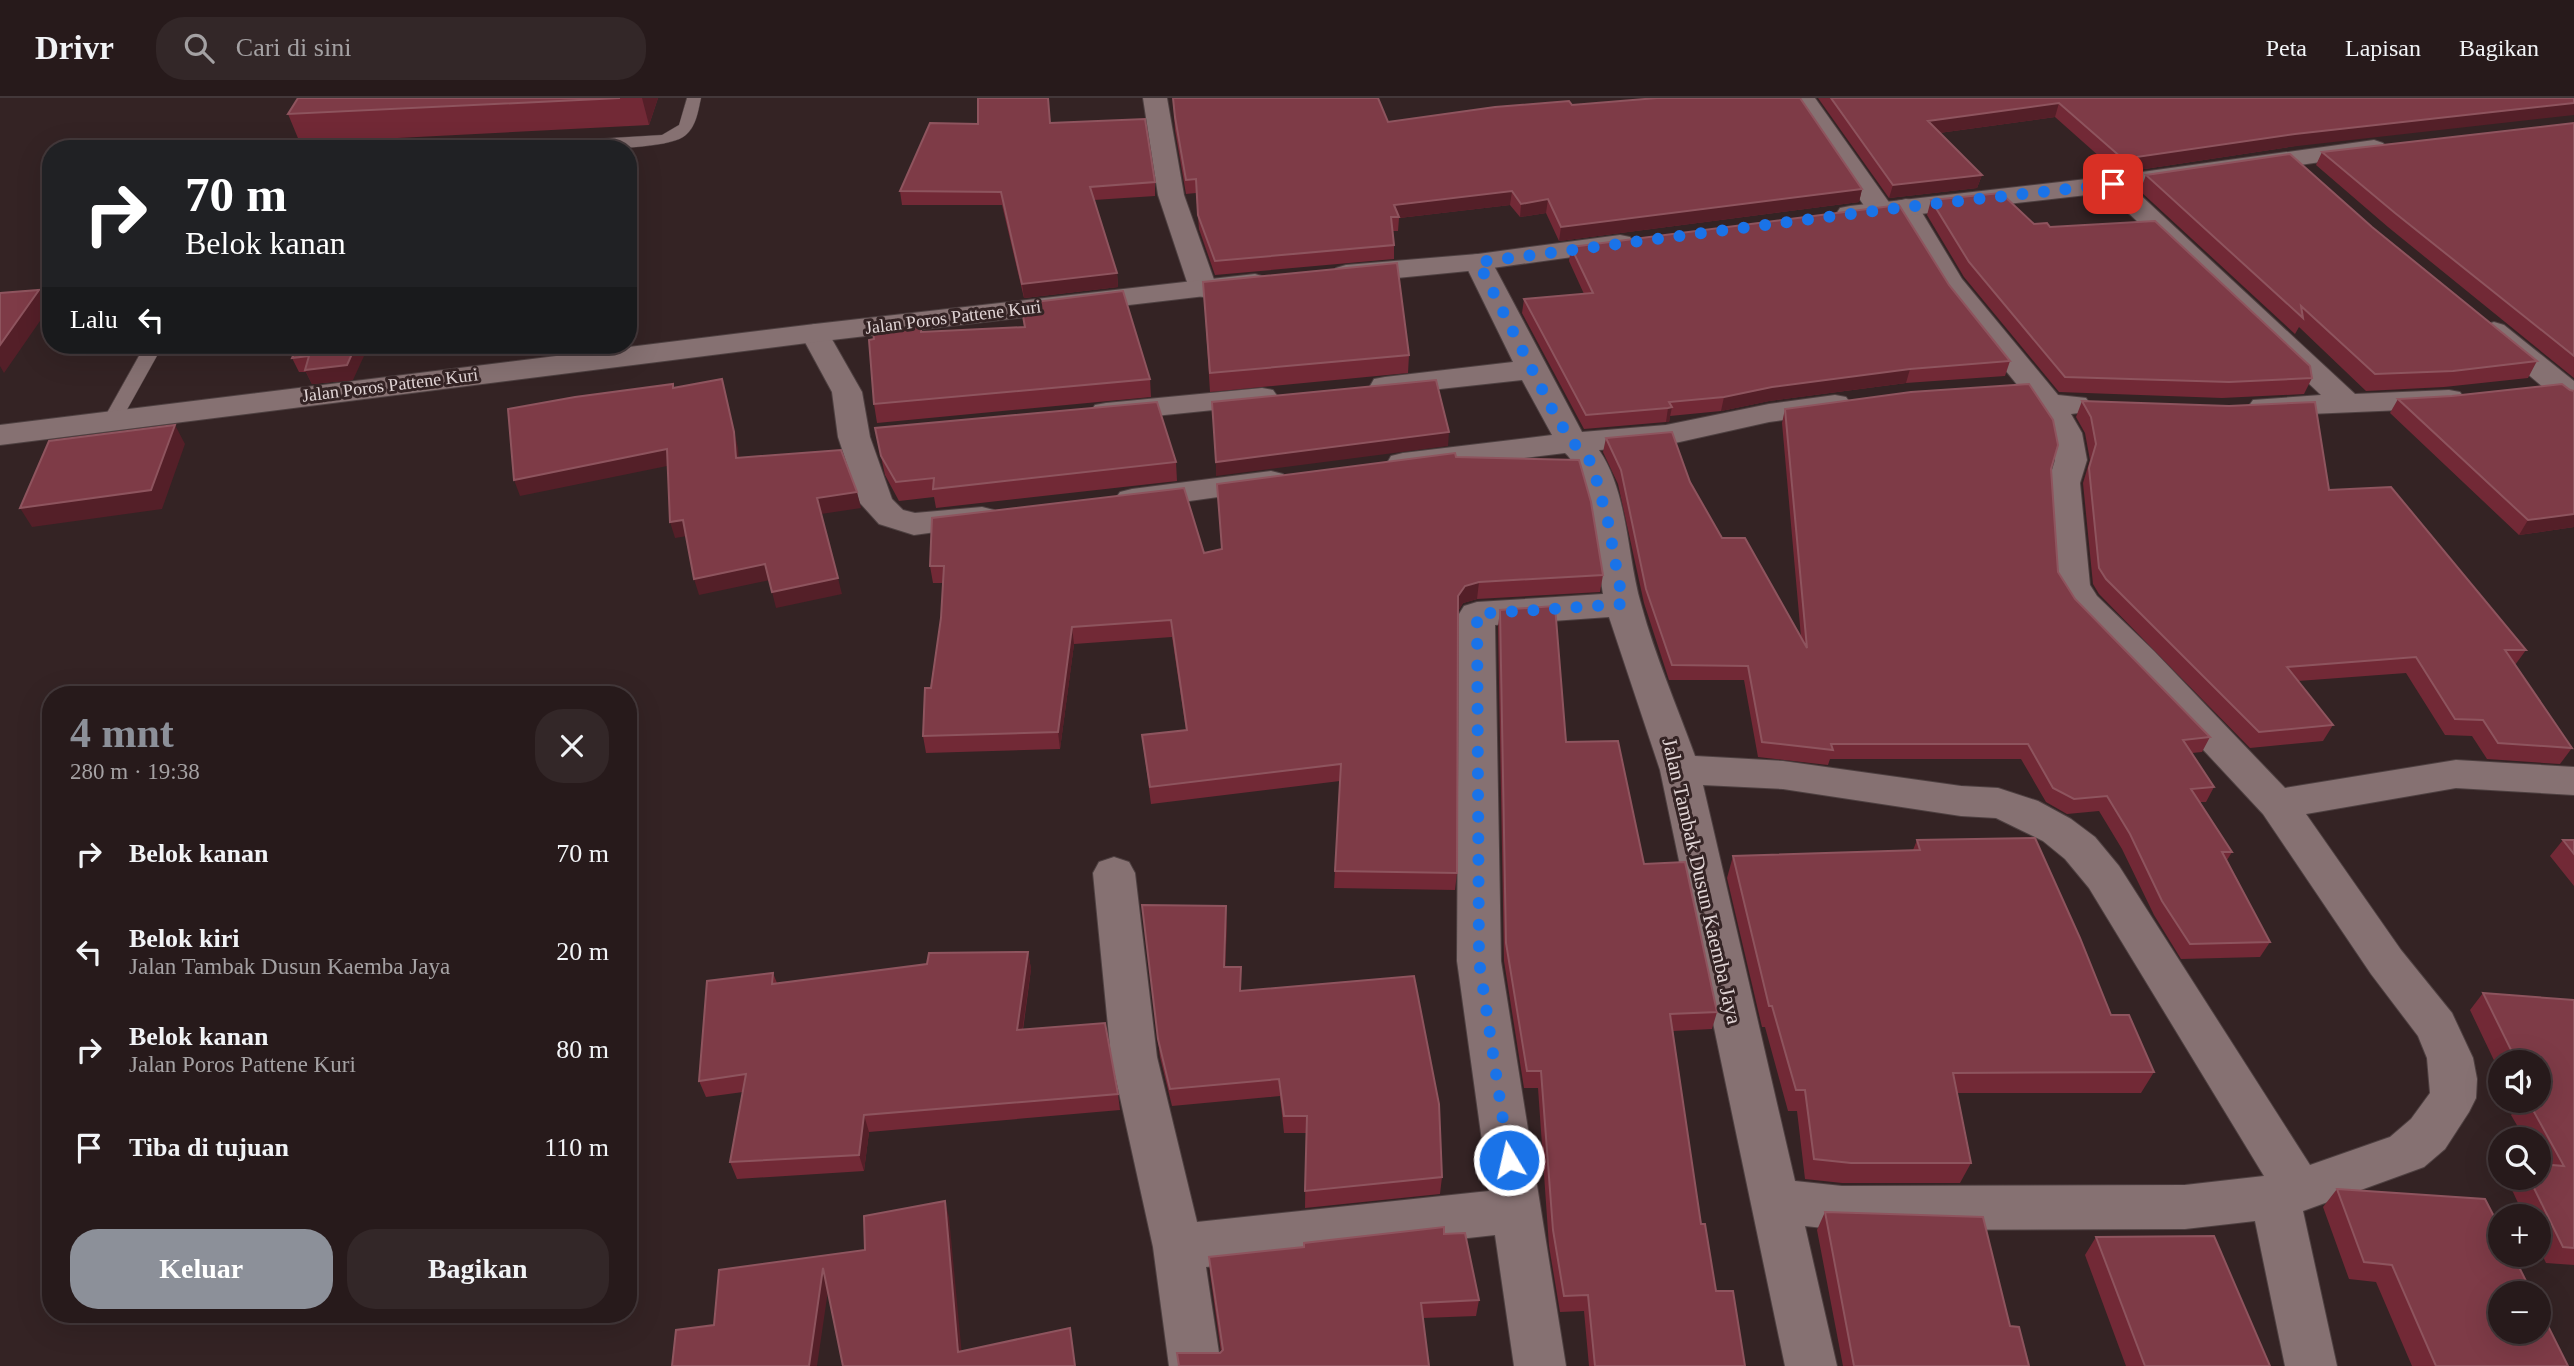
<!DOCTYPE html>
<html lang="id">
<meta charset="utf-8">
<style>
body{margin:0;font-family:Georgia,serif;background:#332728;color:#f1f3f6;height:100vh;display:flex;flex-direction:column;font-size:26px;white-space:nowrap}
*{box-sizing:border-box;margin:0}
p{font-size:23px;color:#a4a1a3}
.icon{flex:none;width:38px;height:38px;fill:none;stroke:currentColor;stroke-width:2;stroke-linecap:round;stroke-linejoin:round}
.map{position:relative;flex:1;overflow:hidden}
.panel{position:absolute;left:42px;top:588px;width:595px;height:637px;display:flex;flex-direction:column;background:#271a1b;border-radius:28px;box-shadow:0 7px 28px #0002,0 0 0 2px #43383a}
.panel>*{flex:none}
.guide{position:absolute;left:42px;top:42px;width:595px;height:214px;border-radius:28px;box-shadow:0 7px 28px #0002,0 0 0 2px #43383a;background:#202124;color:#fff;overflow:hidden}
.buttons{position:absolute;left:2488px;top:952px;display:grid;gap:14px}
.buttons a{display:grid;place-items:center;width:63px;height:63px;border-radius:50%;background:#271a1b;box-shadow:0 7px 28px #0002,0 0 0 2px #43383a;font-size:35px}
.pin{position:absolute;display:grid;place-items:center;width:60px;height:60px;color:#fff;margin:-30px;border-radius:14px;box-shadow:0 4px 10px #0006}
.me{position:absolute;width:77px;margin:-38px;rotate:351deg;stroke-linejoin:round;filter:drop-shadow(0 0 5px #0008)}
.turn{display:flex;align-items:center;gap:24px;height:147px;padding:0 28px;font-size:32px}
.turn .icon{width:91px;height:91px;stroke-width:2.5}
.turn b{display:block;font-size:49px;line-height:60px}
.then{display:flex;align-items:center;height:66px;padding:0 28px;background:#0003;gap:14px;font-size:26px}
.round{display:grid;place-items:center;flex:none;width:74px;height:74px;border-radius:28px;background:#332728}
.head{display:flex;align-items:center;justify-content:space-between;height:119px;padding:0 28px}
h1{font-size:42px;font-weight:600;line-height:52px;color:#8c9099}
.cta{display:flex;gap:14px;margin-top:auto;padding:14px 28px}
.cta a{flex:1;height:80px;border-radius:28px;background:#8c9099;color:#fff;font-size:28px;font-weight:600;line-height:80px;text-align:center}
.cta a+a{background:#332728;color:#f1f3f6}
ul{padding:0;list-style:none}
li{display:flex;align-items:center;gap:21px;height:98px;padding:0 28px}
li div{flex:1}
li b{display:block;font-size:26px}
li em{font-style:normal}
header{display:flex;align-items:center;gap:42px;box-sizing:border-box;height:98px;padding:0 35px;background:#271a1b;border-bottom:2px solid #43383a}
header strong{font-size:33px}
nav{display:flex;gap:38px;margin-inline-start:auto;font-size:24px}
.search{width:490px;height:63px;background:#332728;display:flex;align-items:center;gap:18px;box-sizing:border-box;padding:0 24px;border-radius:28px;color:#a4a1a3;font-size:26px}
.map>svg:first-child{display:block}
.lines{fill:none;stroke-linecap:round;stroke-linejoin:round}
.service-casing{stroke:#4e4041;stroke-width:1}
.minor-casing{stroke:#4e4041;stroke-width:2}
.tertiary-casing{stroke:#4e4041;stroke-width:2}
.service{fill:#867172;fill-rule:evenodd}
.minor{fill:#867172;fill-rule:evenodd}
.tertiary{fill:#867172;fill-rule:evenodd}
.wall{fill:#722936}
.shaded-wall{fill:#541f28}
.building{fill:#7e3b47;stroke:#8e545e;stroke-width:2}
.route{stroke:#1a73e8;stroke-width:12;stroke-dasharray:0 21.6}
.labels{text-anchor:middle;stroke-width:6;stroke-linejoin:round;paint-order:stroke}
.far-street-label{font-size:18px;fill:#e1d5d6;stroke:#342324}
.street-label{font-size:21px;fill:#e1d5d6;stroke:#342324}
</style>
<header>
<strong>Drivr</strong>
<div class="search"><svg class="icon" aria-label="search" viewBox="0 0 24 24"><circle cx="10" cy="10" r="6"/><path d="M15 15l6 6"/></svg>Cari di sini</div>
<nav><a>Peta</a><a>Lapisan</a><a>Bagikan</a></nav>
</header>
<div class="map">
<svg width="2574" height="1268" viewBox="0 0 2574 1268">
<rect width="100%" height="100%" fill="#342324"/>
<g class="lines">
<g class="service-casing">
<path id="service" d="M687 0H701C698 13 696 31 683 39 658 55 540 51 505 51L512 46 662 37 679 27Z
M145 247H163L119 326H105L103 322Z"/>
</g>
<g class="minor-casing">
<path id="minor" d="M1143 0H1167L1184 97 1217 190 1213 196 1203 199 1193 196 1189 190 1158 97Z
M1791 0H1815L1893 110 1897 103 1906 101 1915 103 1962 181 2058 297 2086 300 2091 307 2086 314 2071 316 2082 335 2087 362 2080 385 2090 487 2097 498 2154 553 2285 690 2456 662 2574 669V697L2456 690 2306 716 2401 852 2452 915 2473 960 2477 981 2476 1000 2469 1014 2445 1051 2424 1069 2303 1113 2337 1268H2285L2255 1123 2185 1131 1842 1132 1805 1128 1837 1268H1785L1660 672 1609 519 1495 527 1501 863 1566 1268H1514L1495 1137 1206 1169 1221 1268H1169L1153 1149 1111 959 1093 775 1099 764 1114 759 1129 764 1135 775 1157 959 1197 1124 1489 1093 1457 863 1459 516 1464 508 1477 504 1603 496C1598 463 1589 375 1565 355L1403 375 1391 372 1387 365 1391 358 1403 355 1552 337 1522 282 1385 297 1374 295 1370 288 1374 281 1385 279 1513 264 1464 164 1468 158 1478 156 1488 158 1492 164 1582 334 1666 327 1769 306 1835 297 1846 299 1851 306 1846 313 1769 324 1666 347 1599 352C1628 394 1627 458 1641 506 1655 558 1677 608 1695 658L1783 663 1961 688 1998 690 2038 703 2071 721 2095 739 2119 768 2310 1067 2390 1039 2411 1021 2430 995 2427 960 2418 938 2371 876 2263 716 2128 571 2071 514 2054 487 2048 385 2055 362 2050 335 2036 310 1941 193 1920 161 1894 112 1891 118 1881 120 1871 118ZM1703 687 1783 691 1961 718 1996 720 2043 743 2065 761 2089 790 2264 1078 2185 1087 1842 1088 1795 1083Z
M2113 78 2122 80 2355 296 2449 292 2460 294 2465 301 2460 308 2449 310 2264 318 2253 316 2248 309 2253 302 2321 297 2104 92 2100 86 2104 80Z
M2494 224 2504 227 2574 283V308L2563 306 2484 239 2479 233 2484 227Z
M815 226 825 229 862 294 870 339 892 401 903 412 915 415 982 409 994 412 999 419 994 426 914 437 879 426 860 405 838 339 832 294 800 235 805 229Z
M1262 290 1273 292 1278 299 1273 306 1106 323 1095 321 1090 314 1095 307 1106 305Z
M1271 373 1283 376 1287 383 1283 390 1132 411 1120 408 1115 401 1120 394 1132 391Z"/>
</g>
<g class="tertiary-casing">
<path id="tertiary" d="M2374 42 2383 45 2387 50 2383 55 2113 94 1850 124 1840 122 1836 116 1840 110 1850 108 2113 78Z
M1620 137 1630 139 1634 145 1630 151 1478 172 1346 185 1336 182 1332 176 1336 170 1346 167 1478 156Z
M1255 176 1265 179 1269 185 1265 191 815 244 0 347V327L815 226Z"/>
</g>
<use href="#service" class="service"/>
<use href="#minor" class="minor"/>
<use href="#tertiary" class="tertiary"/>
</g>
<path class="wall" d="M298 0H658L649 27 300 45 288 16Z
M1173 0 1388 24 1572 7 1862 91 1859 104 1559 143 1546 115 1520 119 1510 107 1399 120 1398 133H1393L1394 147V161L1215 177 1199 131 1196 95 1186 96 1175 32Z
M1818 0H2574L2289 49 2118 75 2055 19 1939 35 1982 77 1977 90 1889 100Z
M1050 25 1155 84V98L1094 102 1117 175 1118 189 1024 200 1002 107H902L900 93 978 26Z
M2574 25V280L2388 129 2316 67 2322 54Z
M2146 77 2372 129 2537 263 2528 280 2444 289 2366 293 2299 229 2295 236 2140 93Z
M1931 102 2050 129 2312 280 2304 296 2222 300 2059 294 1964 179 1927 117Z
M1571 149 1949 187 2010 263 2005 278 1906 285 1769 303 1721 313 1670 318 1669 324H1666L1584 331 1522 215 1524 201 1584 196 1569 163Z
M1203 184 1409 257 1408 275 1210 294Z
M1027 205 1150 281 1151 299 877 325 874 306V241L922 234 1024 229 1023 218H1028Z
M298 247 353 282 312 286 306 274H299L292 260Z
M2570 292 2574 293V429L2519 437 2390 315 2398 301Z
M2082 303 2329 392 2526 552 2515 567 2572 650 2560 666 2487 661 2472 638 2445 637 2406 575 2298 583 2333 627 2323 643 2250 650 2099 496 2093 486 2083 385 2090 362 2085 335 2076 319Z
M1785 311 2051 371 2058 474 2075 501 2210 639 2202 654 2192 655 2214 689 2206 704H2200L2232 754 2227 762 2270 844 2260 859 2181 861 2154 817 2122 751 2099 713 2067 716 2046 704 2021 661H1830L1828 667 1758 659 1744 582H1669L1644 505 1618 386 1603 354 1606 340 1690 384 1722 440 1801 539 1782 325Z
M875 330 1176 364 1177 383 936 410 934 399 899 403 885 377Z
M1456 359 1603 477 1600 494 1477 501 1463 505 1458 513 1457 775 1455 792 1334 790 1340 683 1151 706 1142 637 1186 632 1172 539 1074 546 1060 651 926 655 923 638 941 520 943 485H933L930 468 1204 455 1222 452 1217 386Z
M1500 512 1566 644 1644 766 1717 914 1712 931 1673 933 1701 1126 1716 1193 1745 1268H1589L1584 1213 1560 1214 1549 1148 1538 990H1524L1504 863 1498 529Z
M1917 742 2111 917 2154 974 2141 995H1957L1971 1065 1960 1085H1842L1805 1081 1797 1013H1788L1765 929H1762L1727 780 1733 758 1913 752Z
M2563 742H2574V788L2550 758Z
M1144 825 1227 826 1225 869 1241 893 1442 1079 1440 1096 1305 1110 1306 1035H1284L1280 998 1172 1008 1160 959Z
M1028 854 1031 871 1023 932 1118 996 1120 1012 869 1034 864 1073 737 1081 730 1064 743 994 706 999 699 983 773 875 777 885Z
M2483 895 2574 902V1167L2546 1165 2539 1150V1118H2524L2507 1081 2508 1080H2539V1041H2525L2511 1017 2517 1010 2513 1003H2539V964H2501V977L2470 912Z
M2337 1091 2568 1268H2412L2376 1184 2349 1181 2323 1109Z
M1825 1114 2010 1228 2029 1268H1843L1817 1132Z
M1444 1136 1479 1202 1476 1218 1423 1220 1221 1254 1210 1175 1209 1159Z
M2096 1139 2270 1268H2126L2085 1157Z"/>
<path class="shaded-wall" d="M642 0H658L649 27Z
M2059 5 2055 19 1924 37 1928 23Z
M2574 5V17L2289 49 2118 75 2123 61 2295 36Z
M1982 77 1977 90 1889 100 1893 87Z
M1862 91 1859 104 1559 143 1561 129Z
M1512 93 1510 107 1399 120 1394 107Z
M1548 101 1546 115 1520 119 1521 106Z
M1117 175 1118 189 1024 200 1022 186Z
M39 192 49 210 4 275 0 268V247Z
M356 247H369L353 282 312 286 305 272Z
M1910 271 1906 285 1769 303 1721 313 1724 299 1772 289Z
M722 281 738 350 740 376 736 360Z
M1672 309 1669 324H1666L1668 310Z
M175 327 185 346 162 411 32 429 20 410Z
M1449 334 1448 348 1216 378V364Z
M667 351 672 367 520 398 514 382Z
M857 394 861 410 821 416 817 400Z
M2574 416V429L2519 437 2528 422Z
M683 422 687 438 675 440 670 424Z
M765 466 770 482 699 497 694 481Z
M838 480 842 496 776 510 772 494Z
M1479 484 1477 501 1463 505 1457 515 1458 498 1465 488Z
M1072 529 1074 546 1060 651 1058 634Z
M1226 808 1227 826 1225 886 1224 869Z
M1028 854 1031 871 1020 949 1017 932Z
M864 1017 869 1034 864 1073 859 1057Z
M945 1103 949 1119 963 1268 958 1254Z
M823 1170 829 1186 817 1268H809Z"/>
<path class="building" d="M298 0H620L288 16Z
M978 0H1048L1050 25 1145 21 1155 84 1090 89 1117 175 1022 186 1001 94 900 93 930 25 978 26Z
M1173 0H1378L1388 24 1495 9 1569 3 1572 7 1657 0H1800L1862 91 1561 129 1548 101 1521 106 1512 93 1394 107 1399 119H1391L1394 147 1215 163 1198 117 1196 81 1186 82 1175 19Z
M1831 0H2574V5L2295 36 2123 61 2059 5 1928 23 1982 77 1893 87Z
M2574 25V258L2395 115 2322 54Z
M2290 56 2372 129 2537 263 2453 273 2375 276 2301 208 2303 220 2146 77Z
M2001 95 2034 126 2047 125 2050 129 2155 123 2310 268 2312 280 2229 284 2065 279 1969 164 1931 102Z
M1899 107 1949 187 2010 263 1910 271 1772 289 1724 299 1669 304 1672 309 1668 310 1586 317 1524 201 1593 195 1571 149Z
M1397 165 1409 257 1210 275 1203 184Z
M39 192 0 247V195Z
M1123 193 1150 281 874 306 869 242 874 241 873 234 921 229V234L1025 229 1023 218 1030 217 1027 205Z
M298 247H356L347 267 305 272 309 258 292 260Z
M722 281 734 334 736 360 841 352 857 394 817 400 838 480 772 494 765 466 694 481 683 422 670 424 667 351 514 382 508 311 575 299 673 286V290Z
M1436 282 1449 334 1216 364 1212 304Z
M2029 286 2053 322 2058 347 2051 371 2058 474 2075 501 2210 639 2183 642 2214 689 2191 691 2232 754H2222L2270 844 2190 846 2162 803 2130 736 2107 698 2074 701 2053 690 2028 646H1831L1833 652 1762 644 1748 568 1672 567 1646 491 1621 372 1606 340 1672 334 1690 384 1722 440H1745L1807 550 1785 311 1911 294Z
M2562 286 2570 292 2574 293V416L2528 422 2398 301 2452 298Z
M2082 303 2229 308 2315 304 2329 392 2391 389 2526 552H2505L2572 650 2498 645 2483 622 2455 621 2416 559 2287 569 2333 627 2259 634 2106 481 2099 470 2089 370 2096 346 2091 319Z
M1157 304 1176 364 933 391 934 380 896 384 881 358 875 330Z
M175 327 151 392 20 410 49 343Z
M1455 355 1456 359 1579 362 1591 404 1603 477 1479 484 1465 488 1458 498 1457 775 1335 773 1341 666 1150 689 1142 637 1187 632 1171 522 1072 529 1058 634 923 638 925 590H931L941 520 944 468H930L932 420 1184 390 1204 455 1222 451 1217 386Z
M1555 508 1566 644 1618 643 1644 766 1685 764 1717 914 1670 916 1701 1126H1705L1716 1193H1733L1745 1268H1595L1588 1197 1564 1198 1553 1132 1541 973H1527L1506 845 1500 512Z
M2035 740 2080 840 2111 917H2129L2154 974 1953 975 1971 1065H1851L1814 1061 1805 992H1796L1772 908H1769L1733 758 1920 752 1917 742Z
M2563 742H2574V756Z
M1142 807 1226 808 1224 869H1241L1240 893 1414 878 1439 1006 1442 1079 1305 1093 1307 1018H1284L1279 981 1170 991 1158 941Z
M1028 854 1017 932 1105 925 1118 996 864 1017 859 1057 730 1064 746 976 699 983 707 883 773 875 772 886 927 866 929 855Z
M2483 895 2574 902V1150L2563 1149 2529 1080H2539V1066L2564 1068 2528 1003H2539V964H2517Z
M2337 1091 2485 1101 2501 1132V1157H2513L2532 1195H2501V1234H2539V1210L2568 1268H2436L2392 1167 2364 1164Z
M945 1103 958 1254 1070 1230 1075 1268H843L823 1170 809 1268H672L676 1232 714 1227 719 1172 865 1152 864 1118Z
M1825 1114 1983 1119 2010 1228 2019 1229 2029 1268H1854Z
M1444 1129V1136L1465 1135 1479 1202 1421 1205 1429 1268H1179L1177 1255H1220L1223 1252 1209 1159 1304 1149V1145Z
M2214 1138 2270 1268H2145L2096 1139Z"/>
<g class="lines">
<path class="route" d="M1509 1062 1479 863 1477 516 1623 506 1608 424 1593 369 1586 356 1572 344 1553 313 1478 164 1906 109 2113 86"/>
</g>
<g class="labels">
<g class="far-street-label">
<text transform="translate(953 219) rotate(-7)" y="6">Jalan Poros Pattene Kuri</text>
<text transform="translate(390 287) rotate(-7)" y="6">Jalan Poros Pattene Kuri</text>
</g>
<g class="street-label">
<text transform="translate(1702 783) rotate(77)" y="7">Jalan Tambak Dusun Kaemba Jaya</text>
</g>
</g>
</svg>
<div class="buttons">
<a><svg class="icon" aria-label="sound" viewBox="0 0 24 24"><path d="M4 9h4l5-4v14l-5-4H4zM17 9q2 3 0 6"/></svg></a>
<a><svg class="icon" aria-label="search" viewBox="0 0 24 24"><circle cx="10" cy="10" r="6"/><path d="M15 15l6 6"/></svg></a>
<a>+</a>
<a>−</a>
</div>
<div class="pin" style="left:2113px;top:86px;background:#d93025"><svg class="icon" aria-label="arrive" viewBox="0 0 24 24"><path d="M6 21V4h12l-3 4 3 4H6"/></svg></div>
<svg class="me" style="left:1509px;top:1062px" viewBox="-20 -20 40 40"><circle r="17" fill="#1a73e8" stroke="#fff" stroke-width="3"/><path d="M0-11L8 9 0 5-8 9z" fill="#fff"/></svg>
<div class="guide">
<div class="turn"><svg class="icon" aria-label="right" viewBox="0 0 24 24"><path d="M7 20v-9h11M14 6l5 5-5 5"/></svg><div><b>70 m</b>Belok kanan</div></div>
<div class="then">Lalu<svg class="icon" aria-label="left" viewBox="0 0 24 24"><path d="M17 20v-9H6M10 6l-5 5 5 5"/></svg></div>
</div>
<section class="panel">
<div class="head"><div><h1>4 mnt</h1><p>280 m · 19:38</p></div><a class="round"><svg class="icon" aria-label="close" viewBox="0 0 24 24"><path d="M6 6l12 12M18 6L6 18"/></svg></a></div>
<ul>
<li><svg class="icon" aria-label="right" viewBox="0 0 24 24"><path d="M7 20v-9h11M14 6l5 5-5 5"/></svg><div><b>Belok kanan</b></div><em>70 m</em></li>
<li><svg class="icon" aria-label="left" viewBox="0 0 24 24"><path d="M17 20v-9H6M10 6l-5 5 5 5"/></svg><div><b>Belok kiri</b><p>Jalan Tambak Dusun Kaemba Jaya</p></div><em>20 m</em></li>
<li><svg class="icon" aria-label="right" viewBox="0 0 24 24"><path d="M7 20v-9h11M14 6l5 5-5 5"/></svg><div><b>Belok kanan</b><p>Jalan Poros Pattene Kuri</p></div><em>80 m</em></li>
<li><svg class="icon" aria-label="arrive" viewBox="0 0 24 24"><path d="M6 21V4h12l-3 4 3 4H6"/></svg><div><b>Tiba di tujuan</b></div><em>110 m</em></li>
</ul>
<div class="cta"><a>Keluar</a><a>Bagikan</a></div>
</section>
</div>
